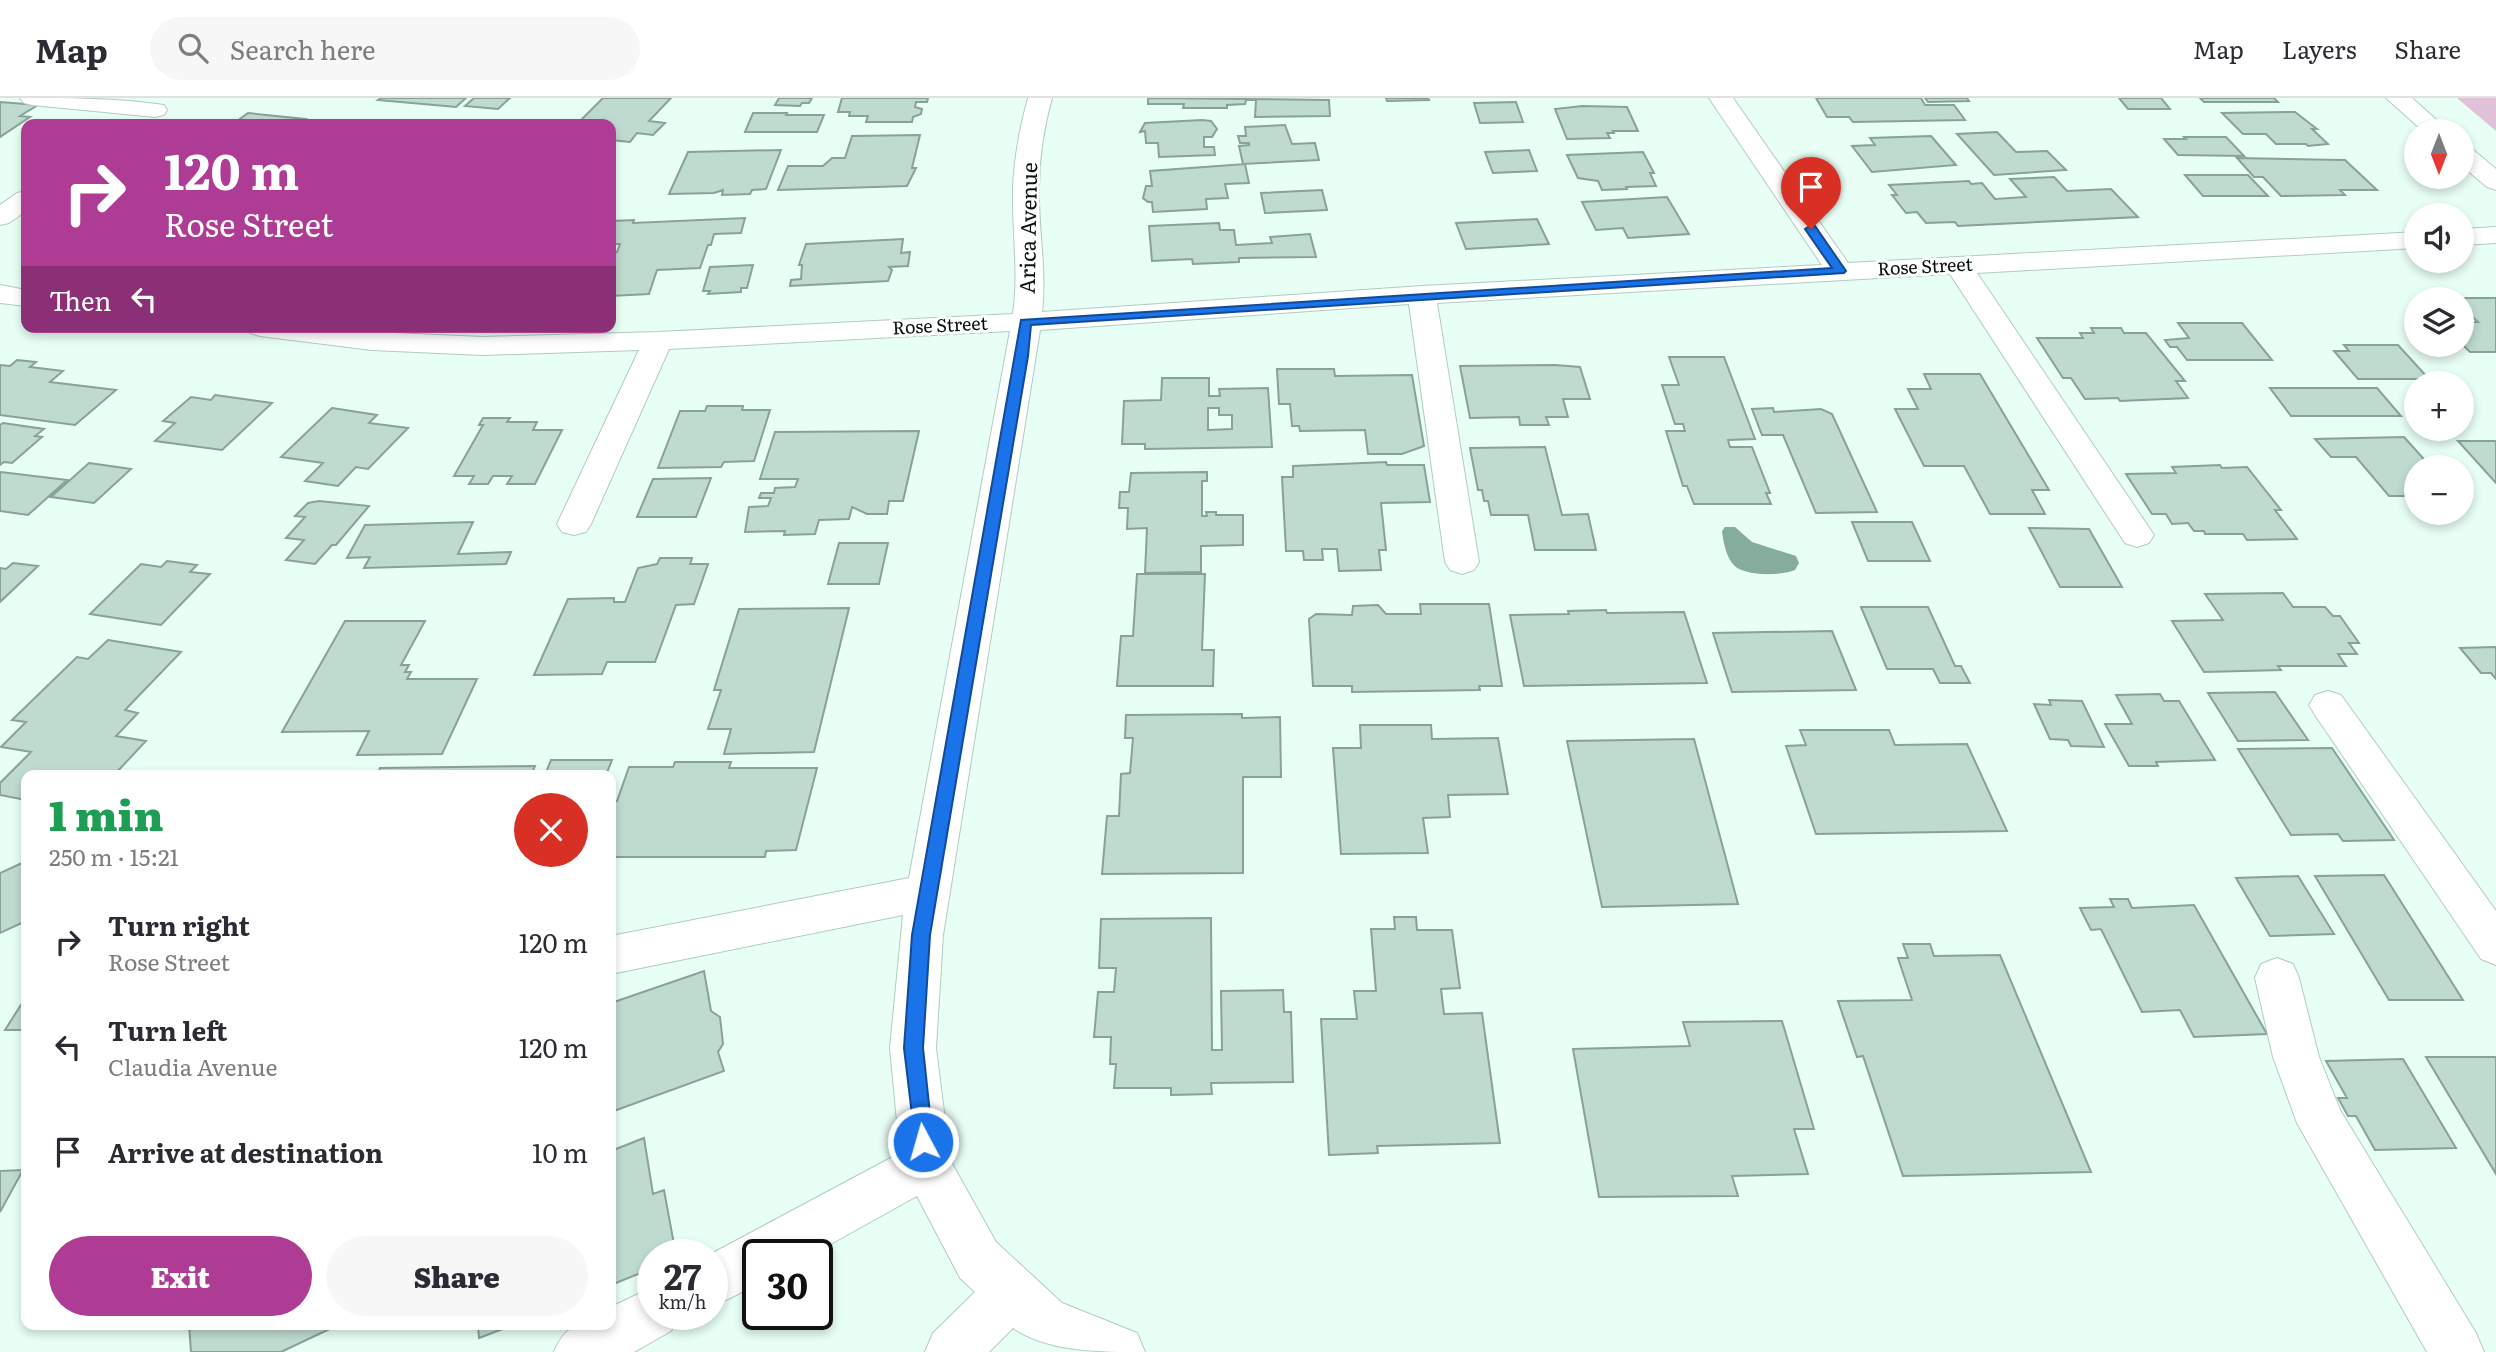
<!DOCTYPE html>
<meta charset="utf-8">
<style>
body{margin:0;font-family:Literata,serif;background:#f7f7f7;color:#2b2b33;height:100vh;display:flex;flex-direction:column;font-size:26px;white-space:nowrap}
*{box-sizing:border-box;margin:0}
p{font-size:23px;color:#7c7c81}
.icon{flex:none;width:38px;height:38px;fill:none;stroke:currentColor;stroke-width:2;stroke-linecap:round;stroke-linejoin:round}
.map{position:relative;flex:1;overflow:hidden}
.panel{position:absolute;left:21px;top:672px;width:595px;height:560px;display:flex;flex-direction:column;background:#fff;border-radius:14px;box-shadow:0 4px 10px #0003}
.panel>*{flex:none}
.top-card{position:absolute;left:21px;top:21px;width:595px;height:214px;border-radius:14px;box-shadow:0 4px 10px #0003;background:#ae3b94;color:#fff;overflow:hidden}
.needle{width:46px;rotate:180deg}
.tools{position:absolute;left:2404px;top:21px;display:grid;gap:14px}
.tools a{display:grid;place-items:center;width:70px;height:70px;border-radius:50%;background:#fff;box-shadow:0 4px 10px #0003;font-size:35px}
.speed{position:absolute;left:637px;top:1141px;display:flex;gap:14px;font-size:35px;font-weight:700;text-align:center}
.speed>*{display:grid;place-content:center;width:91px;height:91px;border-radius:50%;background:#fff;box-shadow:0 4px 10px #0003;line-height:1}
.speed small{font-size:18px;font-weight:400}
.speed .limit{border:4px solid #111;border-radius:10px;background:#fff;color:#111}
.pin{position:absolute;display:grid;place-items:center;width:60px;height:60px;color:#fff;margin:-72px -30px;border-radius:50% 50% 50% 0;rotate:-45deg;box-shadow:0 0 7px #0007}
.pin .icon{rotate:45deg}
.me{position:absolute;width:77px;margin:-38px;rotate:354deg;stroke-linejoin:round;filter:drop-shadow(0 0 5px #0008)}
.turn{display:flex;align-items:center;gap:24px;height:147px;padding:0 28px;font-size:32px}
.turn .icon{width:91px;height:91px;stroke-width:2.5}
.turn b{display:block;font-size:49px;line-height:60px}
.then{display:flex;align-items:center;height:66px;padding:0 28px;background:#0003;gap:14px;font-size:26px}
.round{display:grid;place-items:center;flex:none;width:74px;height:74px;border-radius:37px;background:#f7f7f7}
.head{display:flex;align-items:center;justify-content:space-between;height:119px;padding:0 28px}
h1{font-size:42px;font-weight:800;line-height:52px;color:#1e9e55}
.button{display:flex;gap:14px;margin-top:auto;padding:14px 28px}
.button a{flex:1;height:80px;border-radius:42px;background:#ae3b94;color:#fff;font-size:28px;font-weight:800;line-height:80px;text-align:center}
.button a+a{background:#f7f7f7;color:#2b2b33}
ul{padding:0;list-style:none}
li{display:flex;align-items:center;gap:21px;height:105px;padding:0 28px}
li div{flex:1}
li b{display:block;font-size:26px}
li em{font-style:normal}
header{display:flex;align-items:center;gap:42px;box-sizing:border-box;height:98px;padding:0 35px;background:#fff;border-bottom:2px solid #e1e1e2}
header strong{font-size:33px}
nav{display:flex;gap:38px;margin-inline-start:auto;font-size:24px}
.search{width:490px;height:63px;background:#f7f7f7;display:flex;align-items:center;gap:18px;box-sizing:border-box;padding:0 24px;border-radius:38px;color:#7c7c81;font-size:26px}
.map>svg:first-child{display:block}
.green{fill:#e1c1d7}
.water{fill:#85ac9d}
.building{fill:#bfdbd0;stroke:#87a297;stroke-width:2;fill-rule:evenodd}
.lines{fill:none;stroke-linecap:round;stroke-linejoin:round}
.minor-casing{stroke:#b0ccc1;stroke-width:2}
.minor{fill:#fff;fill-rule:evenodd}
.route{fill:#1a73e8;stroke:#114b97;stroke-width:2}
.labels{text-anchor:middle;stroke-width:6;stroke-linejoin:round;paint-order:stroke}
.far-street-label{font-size:18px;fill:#08120f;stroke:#fff}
.street-label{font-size:21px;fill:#08120f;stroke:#fff}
</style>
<header>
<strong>Map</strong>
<div class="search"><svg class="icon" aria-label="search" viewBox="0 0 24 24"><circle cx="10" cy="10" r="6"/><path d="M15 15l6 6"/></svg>Search here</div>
<nav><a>Map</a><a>Layers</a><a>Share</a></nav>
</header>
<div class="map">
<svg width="2496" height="1254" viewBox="0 0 2496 1254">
<rect width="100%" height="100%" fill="#e8fff5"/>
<path class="green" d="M2457 0H2496V33Z"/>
<path class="water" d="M1725 429H1735L1752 444 1796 458 1799 465 1795 472C1781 478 1741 479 1732 465 1726 457 1723 443 1722 433Z"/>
<path class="building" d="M381 0H466L456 9 378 2Z
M474 0H510L498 11 465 8Z
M603 0H671L649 23 665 25 653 37 637 35 630 44 611 42V26H577Z
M779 0H812L809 5H802L800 8 775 7Z
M842 0H928L927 4H916L915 9 922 11 921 16 913 19 912 24H866L868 18H849L850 14H838Z
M1148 0 1329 2 1330 18 1255 19 1256 2H1246L1245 6 1227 7V10H1183L1184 6H1148Z
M1386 0H1428L1429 2 1387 3Z
M1816 0H1921L1925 7H1954L1965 22 1853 24 1849 19H1827Z
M1925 0H1967L1969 3 1928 4Z
M2119 0H2161L2170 11H2128Z
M2200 0H2274L2278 4H2204Z
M0 4 38 7 20 18 30 19 0 39Z
M1516 4 1523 24 1480 25 1474 5Z
M1582 8 1627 9 1638 33H1613L1614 35H1607L1610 40 1567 41 1555 11Z
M2295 14 2317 31H2312L2328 46 2308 48 2306 46H2276L2266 36H2243L2222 15Z
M248 15 305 21 297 26H233Z
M753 15H787L786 17H824L817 34H745Z
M1202 22 1211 23 1217 31 1212 39H1204V49H1214L1215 57 1159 59 1158 45H1146L1145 33 1140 34 1145 25Z
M1285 27 1292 46 1315 45 1319 62 1243 66 1239 48 1249 47V45H1240L1238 38H1246L1245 29Z
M1997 34 2016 54 2047 53 2066 72 1994 77 1957 36Z
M920 37 912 70H916L907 88 778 92 788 68H823L832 60H845L852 38Z
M1931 38 1956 67 1872 74 1852 48 1875 47 1870 40Z
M2184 39H2226L2244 58 2178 57 2164 41H2186Z
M781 52 766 91 752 92 750 96 722 97 723 92 714 95 669 96 688 54Z
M1529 52 1537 73 1493 75 1485 54Z
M1643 54 1654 75H1650L1656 88 1626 89 1627 91 1602 92 1598 83 1578 80 1567 57Z
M2237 60 2345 62 2377 92H2340L2345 97 2281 98 2263 79H2254Z
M1245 66 1249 85 1225 86 1228 100 1206 101 1207 111 1153 114 1152 104H1148L1143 100 1146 88H1152L1150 73Z
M2185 77H2248L2268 98H2203Z
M2054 79 2067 93 2111 91 2138 119 1958 128 1955 124 1926 125 1917 114 1906 115 1892 97H1897L1889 87 1969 83 1971 86 1982 85 1995 101 2026 99 2010 81Z
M1322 92 1327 112 1265 115 1261 95Z
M1667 99 1689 136 1628 140 1623 130 1596 132 1582 104Z
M745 120 741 135 714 136 711 147H708L700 170 657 172 649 196 611 198V154H617L620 146H611V123L634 122 633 125Z
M1537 121 1549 146 1466 151 1456 125Z
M1219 125 1220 132H1234L1236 147 1272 145 1270 139 1310 136 1316 159 1239 160V164L1193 166 1192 161 1152 163 1149 128Z
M903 141 901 155 910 154 908 168 889 169 892 172 888 183 790 188 791 182 801 181 802 167H799L806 146Z
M753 167 747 190H741V194L708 196 710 193H703L710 169Z
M2454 200H2496V254H2470L2462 246V224H2478L2462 209V201Z
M2178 225H2242L2272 262H2187L2177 249H2170L2165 242 2189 240Z
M2091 230H2121L2124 235H2146L2185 283H2176L2188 300 2120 303 2118 300 2085 301 2071 280H2063L2037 240H2083L2080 235H2094Z
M2344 247H2398L2429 281H2358L2334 253H2349Z
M1669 259H1724L1755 341 1728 342 1730 349H1752L1770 395H1766L1771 406H1694L1687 388H1683L1666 333H1685L1683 326H1675L1662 287H1679Z
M17 262 36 264 30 269 63 273 50 284 116 292 75 327 0 317V267L10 268Z
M1555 267 1580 269 1590 301H1563L1568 319H1546L1549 327H1520L1519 319 1470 320 1460 268Z
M1277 271H1334L1335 278 1412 277 1424 348 1402 356H1368L1365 332 1300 333 1299 328H1292L1290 306H1279Z
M1924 276H1980L2049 392H2032L2045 416H1990L1964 368H1924L1895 311H1918L1908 291H1931Z
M1162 280H1209V298H1220L1219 291 1268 290 1272 349 1145 351V346H1122L1124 303 1161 302ZM1208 310H1219V317H1232V331L1208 332Z
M2270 290H2377L2401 318H2291Z
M215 297 272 305 222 352 155 343 175 325 163 323 191 299 211 302Z
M707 308H743L742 312H770L754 363 724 364 721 369 658 370 680 313H705Z
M332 310 377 317 369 325 408 330 368 371 356 369 338 388 305 383 323 365 281 359Z
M1773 310 1774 314 1821 311 1832 316 1877 414 1816 415 1783 337H1762L1752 311Z
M483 320H510L507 324H537L533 332H562L535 386H507L512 378H493L488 386H469L474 378H454L483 327H479Z
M3 325 44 331 35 338 42 339 12 365 4 364 0 367V327Z
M919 333 903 403H889L887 416H867L852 409 849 421 819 422 815 436 784 437 785 433 745 434 749 409 768 408 771 400H759L761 395H774L775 390 795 389 798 381H760L775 334Z
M2404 339 2431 369H2417V398H2389L2356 359H2331L2315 341Z
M2458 343H2496V385Z
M1545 349 1562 417 1588 416 1596 452H1535L1528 417H1491L1488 403H1484L1482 392H1478L1470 350Z
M1386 364 1387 367H1424L1430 404 1381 405 1386 452H1379L1381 472 1339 473 1337 451H1322L1323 462H1304L1303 453H1286L1282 379H1293V368Z
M89 365 131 371 94 405 51 399Z
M2220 367 2222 370 2247 369 2281 412H2275L2297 441 2247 442 2243 436H2205L2204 433H2194L2188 425 2172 426 2166 416H2152L2126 376 2176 375 2172 369Z
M1207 374V383H1202V418H1207L1206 414H1216V417H1243V447L1201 448V474L1145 475 1147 430 1127 431 1128 410H1119L1120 394H1129L1131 375Z
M0 375 1 374 67 382 28 417 0 413Z
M711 380 696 419H637L653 381Z
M319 403 369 408 336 447H332L315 466 286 462 304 442 286 440 305 419 295 418 308 405Z
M473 424 458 456 511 454 506 466 364 470 370 459 347 460 365 427Z
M1852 424H1912L1930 463H1868Z
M2029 430 2089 431 2122 489H2060Z
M839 445H888L879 486H828Z
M660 460H692L690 466H708L694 506 676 507 655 564H607L602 576 534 577 568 501 614 500V504H625L638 470 657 466Z
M167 463 197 467 190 474 210 476 161 527 90 516 141 466 161 469Z
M13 465 38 468 0 504V470L6 471Z
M1137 476H1205L1202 552H1214L1213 588H1117L1121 538H1133Z
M2283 495 2293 509H2325L2333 518H2340L2359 545H2349L2357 556H2338L2346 568H2278L2281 572 2204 574 2172 523 2223 522 2205 496Z
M1420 506H1489L1502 588H1479L1480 592 1352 594V588H1313L1309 521 1316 516 1352 517 1353 508 1378 507 1386 516H1421Z
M1861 509H1928L1955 568H1961L1970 585H1940L1933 571H1887Z
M849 510 814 654 724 656 731 631H708L721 592H714L739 511Z
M1606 512 1607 515 1684 514 1707 585 1524 588 1510 517 1569 516 1568 513Z
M345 523H425L401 567H409L405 574H411L407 581H477L442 656 357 657 369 633 282 634Z
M1832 533 1856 592 1732 594 1713 535Z
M108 542 181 554 125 612 138 615 116 638 146 643 114 677H26V702L0 697V685L31 654 1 649 26 624 12 622 77 559 88 561Z
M2496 549V581L2491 575H2481L2460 550Z
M2275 594 2308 642 2238 643 2208 595Z
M2160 596 2164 603H2179L2215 662 2156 664 2158 668H2129L2105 626H2132L2116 597Z
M2049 602 2082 603 2104 649 2071 648 2068 642 2050 641 2034 606 2051 607Z
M1242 616V620L1280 619 1281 679H1243V775L1102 776 1107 718H1119L1121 676 1130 675 1133 640H1125L1126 617Z
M1360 627H1431L1432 641 1498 640 1508 696 1448 697 1450 719 1423 720 1428 755 1341 756 1333 650H1361Z
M1800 632H1889L1895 647 1967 646 2007 733 1816 736 1786 648 1806 647Z
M1694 641 1738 806 1602 809 1567 643Z
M2332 650 2394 742 2343 743 2338 736 2291 737 2238 651Z
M551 662H612L606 677H545Z
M675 664H731L729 670H817L796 752 766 753 765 759H611V703H617L629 669H673Z
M535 668 531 677H337L378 675 380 670Z
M22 765 26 785V823L0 835V775Z
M2384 777 2463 902H2389L2315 778Z
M2298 778 2334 836 2270 838 2236 780Z
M2110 801H2128L2132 810 2194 807 2267 936 2194 939 2180 912 2142 914 2101 831 2091 832 2080 810 2114 809Z
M1394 819H1416L1417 832H1452L1460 890 1441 891 1444 916 1482 915 1500 1045 1377 1048 1378 1055 1329 1057 1321 921H1357L1354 893H1376L1371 831H1395Z
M1211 820 1212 952H1222L1221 893 1283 892 1284 914H1291L1293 984 1211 985 1212 996 1171 997V990H1114L1116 966H1110L1111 939H1094L1098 894H1114L1116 870H1099L1101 821Z
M1903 846H1930L1934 858 2000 857 2091 1074 1903 1078 1863 958 1857 959 1838 903 1912 902 1898 860H1908Z
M704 873 711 913 720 919 723 946 718 954 724 973 611 1014V905Z
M26 899V932H5Z
M1782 923 1814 1031H1794L1808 1076 1732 1078 1738 1098 1599 1099 1573 951 1690 948 1683 924Z
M2426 959H2496V1076Z
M2403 961 2456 1050 2375 1052 2356 1018H2348L2338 1000H2347L2326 963Z
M644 1040 653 1096 664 1092 676 1157H653V1170L611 1187V1053Z
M23 1072 0 1114V1073Z
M189 1227H338L281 1254H191Z
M478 1227H513L479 1240Z"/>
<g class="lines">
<g class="minor-casing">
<path id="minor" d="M20 0C67 0 118 0 164 7L167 12 164 17 155 19 32 7 24 5Z
M1028 0H1052C1044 29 1039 60 1039 90 1038 132 1047 173 1042 214L1422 188 1822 167 1709 0H1733L1848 165 2417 134V150L1977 175 2154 437 2149 445 2137 449 2125 445 1950 176 1437 205 1479 464 1474 472 1462 476 1450 472 1445 464 1409 206 1040 232 943 837 936 950 950 1062 996 1144 1062 1205 1137 1235 1145 1254C1099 1254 1048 1254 1013 1230L989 1254H925L933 1235 975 1194 960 1180 917 1098 811 1157H758V1186L712 1209V1157H709L900 1055 890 950 903 817 611 876V838L909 780 1010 233 669 251 591 426 586 434 574 437 562 434 557 426 639 252 482 257 372 252 260 238 250 235 246 229H333L372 234 482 239 658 234 1013 216C1019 174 1012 133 1013 91 1014 60 1020 29 1028 0Z
M2386 0H2412L2449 33H2423Z
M2462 48 2471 50 2496 71V92L2487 89 2462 68Z
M26 93V113L9 125 0 127V107L17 95Z
M2496 129V145L2462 147V131Z
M0 187 26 192V208L0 205Z
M2328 593 2341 597 2496 813V867L2481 861 2315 617 2309 607 2315 597Z
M2277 860 2293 866 2299 880 2319 959 2340 1012 2476 1235 2484 1254H2427L2297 1025 2273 959 2255 880 2261 866Z
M653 1189V1216H679L671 1233 634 1254H554C567 1223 580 1227 611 1227V1209Z"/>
</g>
<use href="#minor" class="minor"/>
</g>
<path class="route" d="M1811 127 1815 128 1846 173 1844 175 1031 227 1028 258 930 837 923 950 933 1044 930 1050 923 1053 916 1050 904 950 912 837 1021 222 1832 170 1805 131Z"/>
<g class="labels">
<g class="far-street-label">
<text transform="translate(1925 169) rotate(-3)" y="6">Rose Street</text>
<text transform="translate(940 228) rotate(-3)" y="6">Rose Street</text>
</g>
<g class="street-label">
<text transform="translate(1029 130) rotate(-89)" y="7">Arica Avenue</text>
</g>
</g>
</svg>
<div class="tools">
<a><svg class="needle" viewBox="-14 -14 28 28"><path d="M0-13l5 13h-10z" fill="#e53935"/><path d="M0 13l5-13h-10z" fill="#7c7c81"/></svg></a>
<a><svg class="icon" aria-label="sound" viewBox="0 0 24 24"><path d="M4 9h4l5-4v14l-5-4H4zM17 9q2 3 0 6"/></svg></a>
<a><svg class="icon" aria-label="layers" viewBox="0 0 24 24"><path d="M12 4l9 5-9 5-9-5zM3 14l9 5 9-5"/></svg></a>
<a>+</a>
<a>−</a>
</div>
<div class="speed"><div>27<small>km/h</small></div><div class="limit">30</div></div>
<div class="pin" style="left:1811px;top:131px;background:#d93025"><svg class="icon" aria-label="arrive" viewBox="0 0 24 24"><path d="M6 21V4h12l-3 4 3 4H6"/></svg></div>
<svg class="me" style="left:923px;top:1044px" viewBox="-20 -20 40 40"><circle r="17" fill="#1a73e8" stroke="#fff" stroke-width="3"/><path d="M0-11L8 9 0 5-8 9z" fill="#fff"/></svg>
<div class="top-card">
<div class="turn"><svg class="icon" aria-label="right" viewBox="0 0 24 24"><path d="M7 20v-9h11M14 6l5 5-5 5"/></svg><div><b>120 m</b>Rose Street</div></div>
<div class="then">Then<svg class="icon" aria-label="left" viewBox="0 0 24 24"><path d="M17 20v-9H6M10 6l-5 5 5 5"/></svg></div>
</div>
<section class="panel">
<div class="head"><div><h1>1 min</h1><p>250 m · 15:21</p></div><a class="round" style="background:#d93025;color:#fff"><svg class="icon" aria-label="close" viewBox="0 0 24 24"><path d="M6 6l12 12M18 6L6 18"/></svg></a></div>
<ul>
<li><svg class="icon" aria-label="right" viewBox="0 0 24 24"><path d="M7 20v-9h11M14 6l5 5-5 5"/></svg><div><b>Turn right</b><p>Rose Street</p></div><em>120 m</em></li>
<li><svg class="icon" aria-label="left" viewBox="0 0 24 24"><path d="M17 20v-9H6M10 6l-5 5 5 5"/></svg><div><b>Turn left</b><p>Claudia Avenue</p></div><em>120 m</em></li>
<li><svg class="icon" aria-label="arrive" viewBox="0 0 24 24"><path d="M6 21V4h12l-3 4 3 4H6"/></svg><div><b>Arrive at destination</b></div><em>10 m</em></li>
</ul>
<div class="button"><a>Exit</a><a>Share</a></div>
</section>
</div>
